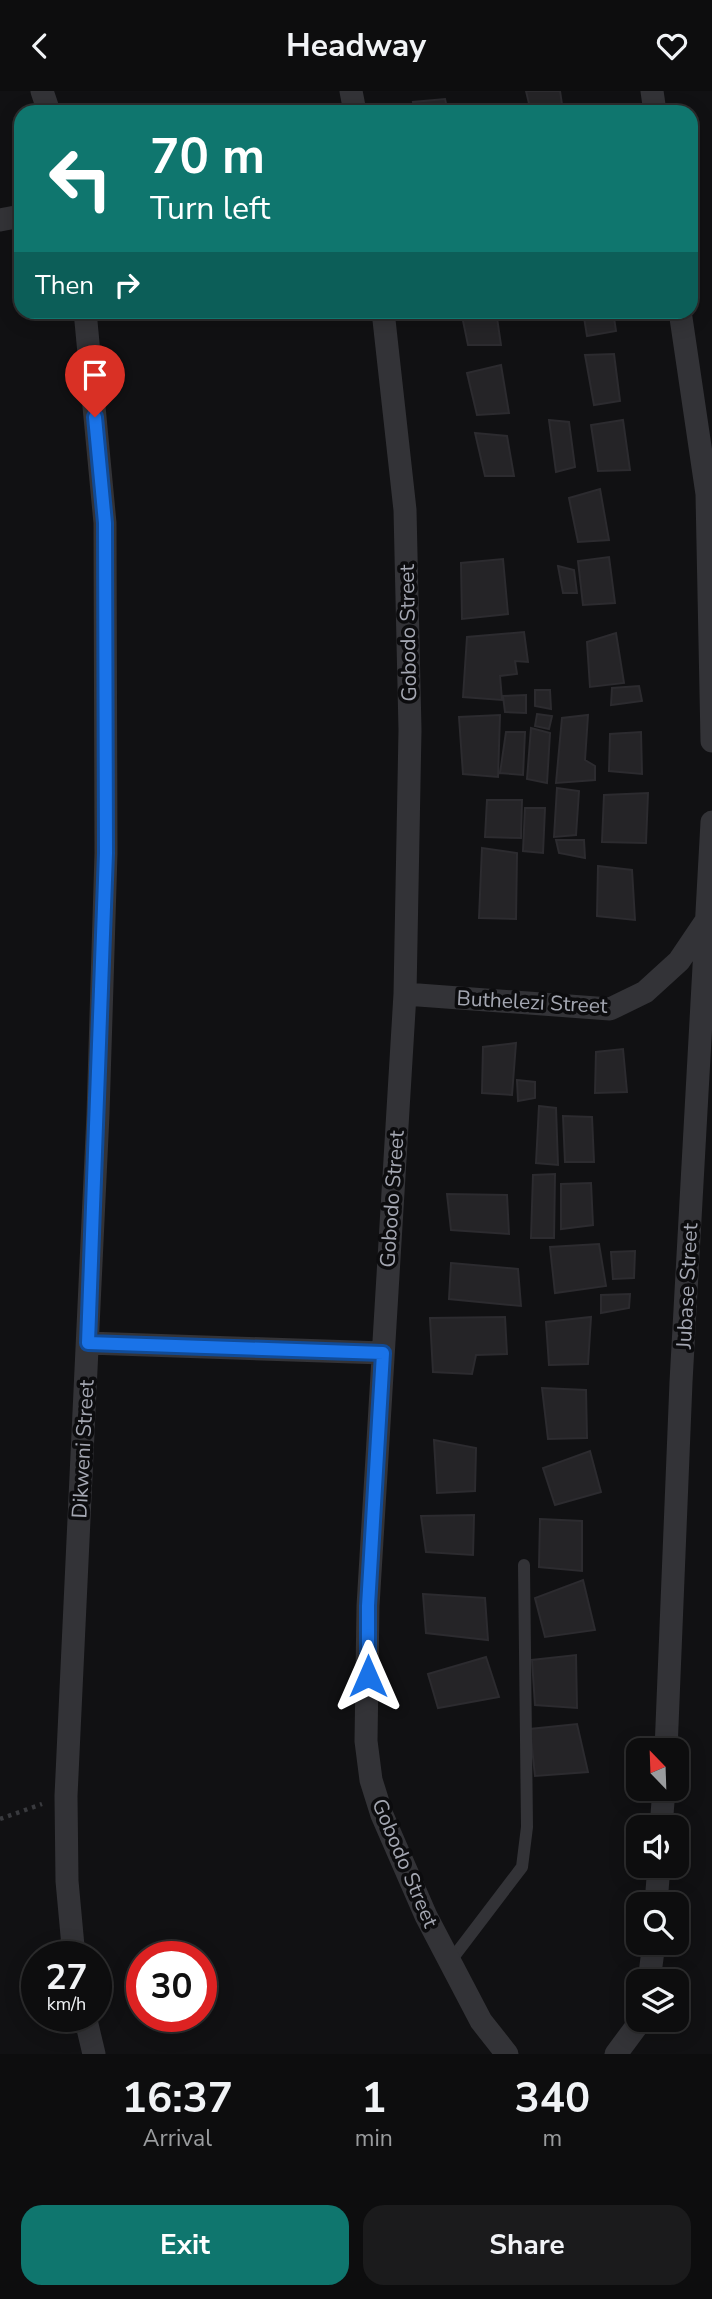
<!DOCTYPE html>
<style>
body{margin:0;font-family:"Nunito Sans",sans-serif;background:#1b1b1c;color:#f1f3f6;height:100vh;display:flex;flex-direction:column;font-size:26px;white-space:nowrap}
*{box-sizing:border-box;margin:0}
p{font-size:23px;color:#9a9c9e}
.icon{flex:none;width:38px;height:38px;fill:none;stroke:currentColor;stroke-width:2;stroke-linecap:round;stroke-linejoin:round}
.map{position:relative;height:1963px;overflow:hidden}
.side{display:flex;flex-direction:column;background:#0d0d0e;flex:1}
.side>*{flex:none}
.top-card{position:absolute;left:14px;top:14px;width:684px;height:214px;border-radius:21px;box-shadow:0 4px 18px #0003,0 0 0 2px #2d2d2e;background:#0f766e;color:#fff;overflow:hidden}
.needle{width:46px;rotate:337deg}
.controls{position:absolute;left:626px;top:1647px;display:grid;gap:14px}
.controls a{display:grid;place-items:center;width:63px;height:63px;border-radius:14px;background:#0d0d0e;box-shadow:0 4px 18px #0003,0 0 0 2px #2d2d2e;font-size:35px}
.speed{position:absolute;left:21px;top:1850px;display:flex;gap:14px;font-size:35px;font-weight:700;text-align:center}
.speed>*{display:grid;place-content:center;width:91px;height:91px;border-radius:50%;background:#0d0d0e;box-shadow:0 4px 18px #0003,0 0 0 2px #2d2d2e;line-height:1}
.speed small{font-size:18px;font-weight:400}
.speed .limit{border:10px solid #d22;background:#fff;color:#111}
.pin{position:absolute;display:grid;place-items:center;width:60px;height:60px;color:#fff;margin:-72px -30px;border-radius:50% 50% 50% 0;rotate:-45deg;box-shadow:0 0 7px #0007}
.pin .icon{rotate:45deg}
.me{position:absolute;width:77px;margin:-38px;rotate:0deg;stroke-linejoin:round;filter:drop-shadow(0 0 5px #0008)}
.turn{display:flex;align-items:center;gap:24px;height:147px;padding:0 21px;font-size:32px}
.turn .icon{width:91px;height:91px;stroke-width:2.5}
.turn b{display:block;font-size:49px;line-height:60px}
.then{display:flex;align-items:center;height:66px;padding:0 21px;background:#0003;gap:14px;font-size:26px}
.eta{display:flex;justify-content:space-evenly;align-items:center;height:119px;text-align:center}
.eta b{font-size:42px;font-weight:700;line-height:49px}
.action{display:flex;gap:14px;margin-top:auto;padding:14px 21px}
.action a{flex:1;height:80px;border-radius:21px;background:#0f766e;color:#fff;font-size:28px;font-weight:700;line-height:80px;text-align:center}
.action a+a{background:#1b1b1c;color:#f1f3f6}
header{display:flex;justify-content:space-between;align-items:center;height:91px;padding:0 21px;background:#0d0d0e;font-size:32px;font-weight:700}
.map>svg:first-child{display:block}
.building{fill:#252427;stroke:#2c2b2f;stroke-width:2}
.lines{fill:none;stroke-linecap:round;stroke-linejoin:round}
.path{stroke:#393a3e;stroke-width:4.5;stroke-dasharray:3.5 5;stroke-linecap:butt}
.service{stroke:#333337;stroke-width:12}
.minor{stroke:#333337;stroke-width:23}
.route-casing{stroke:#114b97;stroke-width:18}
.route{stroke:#1a73e8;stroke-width:12}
.labels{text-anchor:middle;stroke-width:7;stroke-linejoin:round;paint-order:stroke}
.street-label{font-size:21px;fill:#a4a7b2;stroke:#0c0c0e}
</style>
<header><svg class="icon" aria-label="back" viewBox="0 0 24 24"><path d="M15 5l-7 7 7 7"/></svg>Headway<svg class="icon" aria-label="heart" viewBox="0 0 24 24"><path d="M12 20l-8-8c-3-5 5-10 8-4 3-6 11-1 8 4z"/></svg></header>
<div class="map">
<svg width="712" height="1963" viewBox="0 0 712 1963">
<rect width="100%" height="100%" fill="#111113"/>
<path class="building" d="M526 0H560L563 20 531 21Z
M445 8 448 21H415L413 11Z
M461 220H496L501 254H468Z
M583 220H613L616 240 587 245Z
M614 263 620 310 594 314 585 264Z
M501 274 509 322 477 324 467 282Z
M549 329 569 331 575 376 556 381Z
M623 329 630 379 598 380 591 334Z
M475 342 507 345 514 385H485Z
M600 398 609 449 578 451 569 407Z
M609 466 615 512 583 514 578 470Z
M503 468 508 523 462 528 461 472Z
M558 475 574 479 577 502H563Z
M524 541 528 571 515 570 517 583 500 585 502 609 463 606 467 546Z
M616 542 624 592 590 596 587 551Z
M639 595 642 610 611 614 612 597Z
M535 599H550L551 618 535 615Z
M526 604V622L505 621 503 605Z
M537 623 552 625 549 638 535 635Z
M500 624 498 686 463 683 459 626Z
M588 624 585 669 595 675V689L556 692 562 627Z
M531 637 550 642 547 692 527 688Z
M506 641H525L523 684 500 682Z
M641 641 642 683 609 680 610 643Z
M557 697 579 700 576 744 554 746Z
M648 702 646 752 602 751 604 704Z
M487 709H522L521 747 485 746Z
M525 717H545L543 762 523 760Z
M556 749H584L585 767 559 762Z
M482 757 517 762 516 828 479 827Z
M598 775 632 779 635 829 597 825Z
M516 952 512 1004 482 1002 483 956Z
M623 958 627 1001 595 1002 596 961Z
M517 989 535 991V1007L518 1010Z
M539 1015 556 1017 558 1074 536 1072Z
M563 1025 592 1026 594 1071H565Z
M555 1083 554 1147H531L533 1084Z
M591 1092 593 1134 561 1138V1093Z
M447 1103 507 1104 509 1143 451 1139Z
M599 1153 606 1195 555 1202 550 1156Z
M635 1160 634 1187 613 1188 611 1161Z
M451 1172 518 1178 521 1215 449 1208Z
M630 1203 629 1217 601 1222V1204Z
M505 1226 507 1263 476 1264 472 1283 433 1281 430 1227Z
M591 1226 588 1273 549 1274 546 1231Z
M542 1297 586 1299 587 1347 548 1348Z
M434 1349 476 1357 475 1400 437 1402Z
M590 1360 601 1401 555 1414 543 1377Z
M474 1424 473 1464 426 1461 421 1425Z
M540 1428 582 1430V1480L539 1476Z
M583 1489 595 1539 545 1546 535 1507Z
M423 1503 485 1507 488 1549 426 1542Z
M576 1564 577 1617 535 1614 532 1569Z
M486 1566 499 1606 438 1617 428 1583Z
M577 1633 588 1681 535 1685 530 1638Z"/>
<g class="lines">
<path class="path" d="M0 1728 42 1713"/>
<path class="service" d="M449 1872 522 1776 527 1736 524 1474"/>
<path class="minor" d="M42 0 49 21
M351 0 355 21
M652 0 655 21
M0 129 21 125
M383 220 405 419 410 639 405 903 368 1515 366 1650 371 1689 382 1724 426 1825 481 1930 507 1963
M680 220 707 403 712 650
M405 903 610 918 645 901 679 870 706 830
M88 1252 383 1262
M666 1659 681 1291 712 731
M661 1736 664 1698
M656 1813 659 1774
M74 1866 67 1790 66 1705 98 1023 106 762 105 432 85 220
M649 1890 654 1852
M85 1925 94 1963
M616 1963 642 1928"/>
</g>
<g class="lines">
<g class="route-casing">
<path id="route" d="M95 326 105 432 106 762 88 1252 383 1262 368 1515V1585"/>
</g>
<use href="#route" class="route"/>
</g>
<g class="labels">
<g class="street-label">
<text transform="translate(408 542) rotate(-91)" y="7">Gobodo Street</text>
<text transform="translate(532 911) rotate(3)" y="7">Buthelezi Street</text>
<text transform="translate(392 1108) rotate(-86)" y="7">Gobodo Street</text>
<text transform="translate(687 1195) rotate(-87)" y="7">Jubase Street</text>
<text transform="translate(83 1358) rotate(-87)" y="7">Dikweni Street</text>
<text transform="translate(405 1772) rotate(67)" y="7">Gobodo Street</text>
</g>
</g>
</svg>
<div class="controls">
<a><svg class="needle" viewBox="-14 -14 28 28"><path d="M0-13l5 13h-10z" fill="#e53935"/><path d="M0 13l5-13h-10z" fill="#9a9c9e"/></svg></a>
<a><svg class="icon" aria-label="sound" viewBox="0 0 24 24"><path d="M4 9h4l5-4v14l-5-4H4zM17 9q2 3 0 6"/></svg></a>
<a><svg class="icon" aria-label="search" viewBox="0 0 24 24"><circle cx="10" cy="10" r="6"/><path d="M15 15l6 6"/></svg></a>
<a><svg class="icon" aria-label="layers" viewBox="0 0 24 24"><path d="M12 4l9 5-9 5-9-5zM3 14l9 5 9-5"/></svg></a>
</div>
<div class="speed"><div>27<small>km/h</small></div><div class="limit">30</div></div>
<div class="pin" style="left:95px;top:326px;background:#d93025"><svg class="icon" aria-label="arrive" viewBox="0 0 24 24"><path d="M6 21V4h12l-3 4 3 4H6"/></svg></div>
<svg class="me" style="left:368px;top:1585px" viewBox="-20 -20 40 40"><path d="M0-17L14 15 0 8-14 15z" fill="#1a73e8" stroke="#fff" stroke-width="4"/></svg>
<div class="top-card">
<div class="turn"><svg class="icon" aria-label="left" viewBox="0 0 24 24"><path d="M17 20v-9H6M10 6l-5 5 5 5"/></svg><div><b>70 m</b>Turn left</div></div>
<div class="then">Then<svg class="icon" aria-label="right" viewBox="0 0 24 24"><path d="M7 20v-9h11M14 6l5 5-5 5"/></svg></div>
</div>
</div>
<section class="side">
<div class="eta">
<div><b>16:37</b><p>Arrival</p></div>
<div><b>1</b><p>min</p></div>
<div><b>340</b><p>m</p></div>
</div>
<div class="action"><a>Exit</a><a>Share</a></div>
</section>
